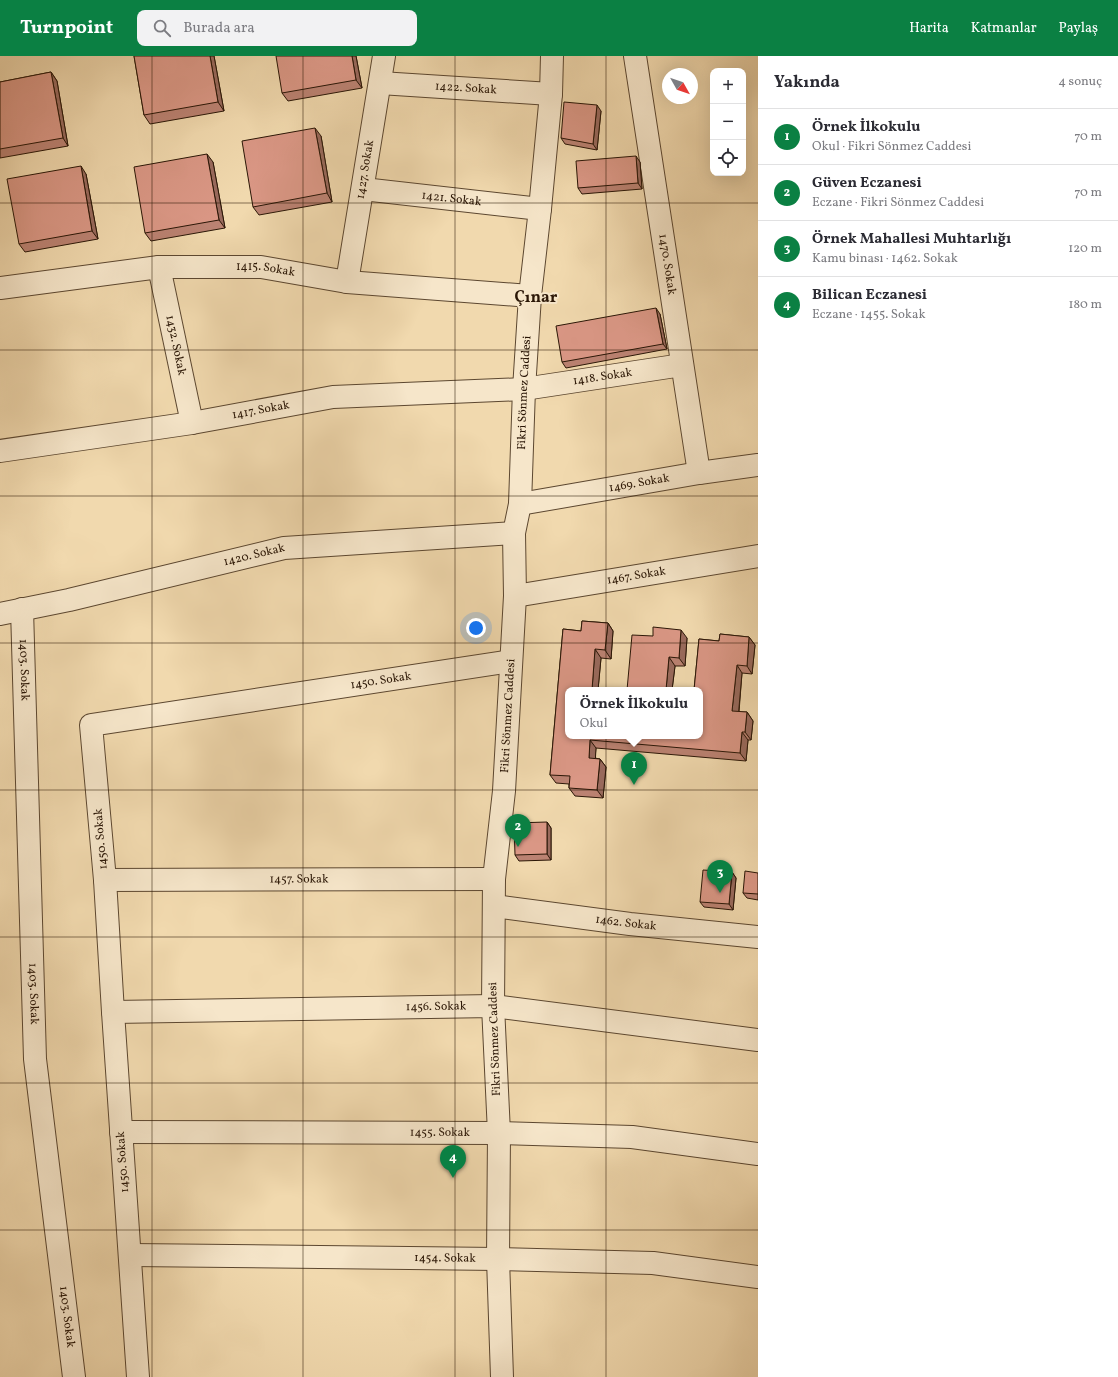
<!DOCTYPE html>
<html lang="tr">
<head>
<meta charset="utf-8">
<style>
  body { margin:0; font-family:Vollkorn,serif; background:#f2f2f3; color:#2b2b33 }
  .controls { position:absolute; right:12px; top:12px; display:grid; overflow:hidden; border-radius:8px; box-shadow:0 4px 16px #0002 }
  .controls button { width:36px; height:36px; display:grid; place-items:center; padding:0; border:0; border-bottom:1px solid #e1e1e2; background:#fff; color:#2b2b33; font:20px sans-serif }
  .compass { position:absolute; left:662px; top:12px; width:36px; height:36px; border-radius:50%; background:#fff; box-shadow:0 4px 16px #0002; rotate:130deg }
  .you { position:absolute; left:476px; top:572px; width:14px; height:14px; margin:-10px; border:3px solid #fff; border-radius:50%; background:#1a73e8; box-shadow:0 0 0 6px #1a73e833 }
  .badge { display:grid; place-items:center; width:26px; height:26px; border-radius:50%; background:#0b8043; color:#fff; font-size:13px; font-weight:700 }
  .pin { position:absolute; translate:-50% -33px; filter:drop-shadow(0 1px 2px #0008) }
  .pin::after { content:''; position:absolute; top:21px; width:14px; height:12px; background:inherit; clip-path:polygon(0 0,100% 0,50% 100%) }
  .popup { position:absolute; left:565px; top:631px; width:138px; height:52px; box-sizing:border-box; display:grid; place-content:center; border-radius:8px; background:#fff; filter:drop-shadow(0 1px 3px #0005); font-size:13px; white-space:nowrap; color:#7c7c81 }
  .popup b { font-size:15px; color:#2b2b33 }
  .popup::after { content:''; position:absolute; left:50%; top:100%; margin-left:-8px; border:8px solid transparent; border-top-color:#fff }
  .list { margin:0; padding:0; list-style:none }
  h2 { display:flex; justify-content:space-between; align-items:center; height:52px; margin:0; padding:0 16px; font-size:17px }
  h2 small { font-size:13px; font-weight:400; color:#7c7c81 }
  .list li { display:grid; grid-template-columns:26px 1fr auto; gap:12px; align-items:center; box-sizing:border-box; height:56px; padding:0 16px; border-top:1px solid #e1e1e2 }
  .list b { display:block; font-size:15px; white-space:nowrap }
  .list p { margin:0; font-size:13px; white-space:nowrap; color:#7c7c81 }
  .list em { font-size:13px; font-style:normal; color:#7c7c81 }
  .icon { flex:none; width:22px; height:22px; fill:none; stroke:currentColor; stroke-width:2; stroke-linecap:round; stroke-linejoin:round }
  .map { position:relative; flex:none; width:758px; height:1321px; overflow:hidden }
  header { display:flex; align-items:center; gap:24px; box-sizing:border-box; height:56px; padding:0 20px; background:#0b8043; color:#fff }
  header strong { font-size:19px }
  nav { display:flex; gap:22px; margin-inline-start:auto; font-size:14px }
  .search { width:280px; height:36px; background:#f2f2f3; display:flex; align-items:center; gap:10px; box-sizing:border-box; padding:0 14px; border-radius:8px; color:#7c7c81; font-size:15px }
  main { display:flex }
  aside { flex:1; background:#fff }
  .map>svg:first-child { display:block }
</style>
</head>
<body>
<header>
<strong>Turnpoint</strong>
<div class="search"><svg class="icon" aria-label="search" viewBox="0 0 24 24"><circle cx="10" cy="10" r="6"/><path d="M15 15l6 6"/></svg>Burada ara</div>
<nav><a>Harita</a><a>Katmanlar</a><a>Paylaş</a></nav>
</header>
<main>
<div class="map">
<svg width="758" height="1321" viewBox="0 0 758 1321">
  <rect width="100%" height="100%" fill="#f1d9ae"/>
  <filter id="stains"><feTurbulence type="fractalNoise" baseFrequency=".005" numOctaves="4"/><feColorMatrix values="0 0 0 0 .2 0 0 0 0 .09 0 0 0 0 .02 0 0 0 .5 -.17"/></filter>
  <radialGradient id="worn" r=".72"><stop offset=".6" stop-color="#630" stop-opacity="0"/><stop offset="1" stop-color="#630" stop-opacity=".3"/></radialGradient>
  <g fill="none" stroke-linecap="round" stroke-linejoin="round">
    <defs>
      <g id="minor">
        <path id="s1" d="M635,0L699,417"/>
        <path id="s2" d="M380,27L551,38"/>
        <path id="s3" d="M363,133L540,153"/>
        <path id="s4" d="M159,211L192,367"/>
        <path id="s5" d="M347,226L384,0"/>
        <path id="s6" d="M0,232L159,211H261L347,226L530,240"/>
        <path id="s7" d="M0,395L192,367L333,341L524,333L682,309"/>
        <path id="s8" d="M520,448L699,417L758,409"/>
        <path id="s9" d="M515,540L758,500"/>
        <path id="s10" d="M22,553L35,1003L74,1321"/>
        <path id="s11" d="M0,558L69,544L284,492L514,477"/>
        <path id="s12" d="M105,824L494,823"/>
        <path id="s13" d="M494,850L630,868L758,881"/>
        <path id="s14" d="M113,956L493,950L758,984"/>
        <path id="s15" d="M121,1076L499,1077L632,1081L758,1098"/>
        <path id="s16" d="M130,1199L498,1203L653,1207L758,1221"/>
        <path id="s17" d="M138,1321L113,956L105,824L91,669L511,605"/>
        <path id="s18" d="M502,1321L498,1203L499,1077L493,950L494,823L504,735L515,540L514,477L520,448L524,333L530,240L540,153L551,38L552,0"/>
      </g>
    </defs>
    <use href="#minor" stroke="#5c4730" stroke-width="24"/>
    <use href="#minor" stroke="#f6e6ca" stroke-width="22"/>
  </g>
  <path fill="#bb8272" stroke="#2a1606" d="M134,0H214L224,55L150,68L144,59Z
    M356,0L362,32L288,45L282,37Z
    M51,16L57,25L68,90L0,102V26Z
    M601,55L597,94L565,88L561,82Z
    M321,80L332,146L259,159L253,151Z
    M213,106L225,172L151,185L145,177Z
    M640,106L642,133L582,138L578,132Z
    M86,118L98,183L25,196L19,188Z
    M660,258L667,293L566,312L562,306Z
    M582,565L608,567L613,575L611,603L601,602L598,634H568V680H700V634H694L699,583L719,585L720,578L749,581L755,589L752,618L742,617L739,656H747L753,665L751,684H748L746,705L596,692L595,702L600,703L606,711L603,742L575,740L569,732V728L556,727L550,719L563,573L581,575Z
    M653,580L687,582L685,610H675L672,634H627Z
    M547,766L551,772V804L519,805L515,799Z
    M732,816L736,822L733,854L704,851L700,846Z
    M758,817V844L747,842L743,837Z"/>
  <path fill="#996a5d" stroke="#2a1606" d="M210,0H214L224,55L218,46Z
    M352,0H356L362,32L356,24Z
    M51,16L57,25L68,90L63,82Z
    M597,49L601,55L597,94L593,88Z
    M315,72L321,80L332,146L327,137Z
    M207,98L213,106L225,172L219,164Z
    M636,100L640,106L642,133L638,127Z
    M81,110L86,118L98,183L92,175Z
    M656,252L660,258L667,293L663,288Z
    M608,567L613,575L611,603L605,594Z
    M681,574L687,582L685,610L679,602Z
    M749,581L755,589L752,618L747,610Z
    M595,593L601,602L598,634H592Z
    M669,601L675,610L672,634H666Z
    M737,609L742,617L738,663L732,655Z
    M747,656L753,665L751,684L745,676Z
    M742,676L748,684L746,705L740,697Z
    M590,684L596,692L595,710L589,702Z
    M600,703L606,711L603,742L597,734Z
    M547,766L551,772V804L547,798Z
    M732,816L736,822L733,854L729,848Z"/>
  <path fill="#da9785" stroke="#2a1606" d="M134,0H210L218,46L144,59Z
    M276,0H352L356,24L282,37Z
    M51,16L63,82L0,93V26Z
    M564,46L597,49L593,88L561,82Z
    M315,72L327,137L253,151L242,85Z
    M207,98L219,164L145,177L134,111Z
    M636,100L638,127L578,132L576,105Z
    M81,110L92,175L19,188L7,123Z
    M656,252L663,288L562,306L556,270Z
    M582,565L608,567L605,594L595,593L592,634H568V680H700V634H694L699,583L719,585L720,578L749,581L747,610L737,609L732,655L747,656L745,676H742L740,697L590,684L589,702L600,703L597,734L569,732L570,720L550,719L563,573L581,575Z
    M653,571L681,574L679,602L669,601L666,634H627L632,579L653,580Z
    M547,766V798L515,799L514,767Z
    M703,814L732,816L729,848L700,846Z
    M745,815L758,817V838L743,837Z"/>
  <path fill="none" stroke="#2a1606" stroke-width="1" stroke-opacity="0.55" d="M152,0V1321M303,0V1321M455,0V1321M606,0V1321M0,147H758M0,294H758M0,440H758M0,587H758M0,734H758M0,881H758M0,1027H758M0,1174H758"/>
  <g text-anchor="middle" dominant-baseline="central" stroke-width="4" stroke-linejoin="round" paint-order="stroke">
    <g font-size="12" fill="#2a1606" stroke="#f6e6ca">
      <text stroke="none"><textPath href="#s2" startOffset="86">1422. Sokak</textPath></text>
      <text stroke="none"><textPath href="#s5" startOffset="114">1427. Sokak</textPath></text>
      <text stroke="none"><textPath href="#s3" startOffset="89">1421. Sokak</textPath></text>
      <text stroke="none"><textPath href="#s1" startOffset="211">1470. Sokak</textPath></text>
      <text stroke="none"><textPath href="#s6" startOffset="267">1415. Sokak</textPath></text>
      <text stroke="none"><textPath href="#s4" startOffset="80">1432. Sokak</textPath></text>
      <text stroke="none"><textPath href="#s7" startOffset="608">1418. Sokak</textPath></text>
      <text stroke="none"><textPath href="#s18" startOffset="986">Fikri Sönmez Caddesi</textPath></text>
      <text stroke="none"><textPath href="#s7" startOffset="264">1417. Sokak</textPath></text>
      <text stroke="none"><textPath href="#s8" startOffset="121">1469. Sokak</textPath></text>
      <text stroke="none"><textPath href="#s11" startOffset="261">1420. Sokak</textPath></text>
      <text stroke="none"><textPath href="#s9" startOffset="123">1467. Sokak</textPath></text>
      <text stroke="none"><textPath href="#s10" startOffset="61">1403. Sokak</textPath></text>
      <text stroke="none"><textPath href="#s17" startOffset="947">1450. Sokak</textPath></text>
      <text stroke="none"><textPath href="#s18" startOffset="662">Fikri Sönmez Caddesi</textPath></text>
      <text transform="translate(101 783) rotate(-95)">1450. Sokak</text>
      <text stroke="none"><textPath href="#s12" startOffset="194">1457. Sokak</textPath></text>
      <text stroke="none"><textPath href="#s13" startOffset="133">1462. Sokak</textPath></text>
      <text stroke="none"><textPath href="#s10" startOffset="385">1403. Sokak</textPath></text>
      <text stroke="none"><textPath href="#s14" startOffset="323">1456. Sokak</textPath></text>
      <text transform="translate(495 983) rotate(-92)">Fikri Sönmez Caddesi</text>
      <text stroke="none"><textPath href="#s15" startOffset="319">1455. Sokak</textPath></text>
      <text transform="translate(123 1106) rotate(-94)">1450. Sokak</text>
      <text stroke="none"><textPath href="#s16" startOffset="315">1454. Sokak</textPath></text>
      <text stroke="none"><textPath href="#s10" startOffset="710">1403. Sokak</textPath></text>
    </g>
    <g font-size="16" font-weight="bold" fill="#2a1606" stroke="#f6e6ca">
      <text x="536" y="242">Çınar</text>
    </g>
  </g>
  <rect width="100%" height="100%" filter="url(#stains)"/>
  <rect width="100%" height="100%" fill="url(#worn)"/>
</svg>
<div class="controls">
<button>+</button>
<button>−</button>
<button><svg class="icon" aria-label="locate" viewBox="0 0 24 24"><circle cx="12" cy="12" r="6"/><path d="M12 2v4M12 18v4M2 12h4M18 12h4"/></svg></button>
</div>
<svg class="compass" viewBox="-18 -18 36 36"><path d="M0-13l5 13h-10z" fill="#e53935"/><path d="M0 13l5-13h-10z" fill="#7c7c81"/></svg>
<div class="you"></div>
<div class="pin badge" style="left:634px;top:729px">1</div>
<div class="popup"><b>Örnek İlkokulu</b>Okul</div>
<div class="pin badge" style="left:518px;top:791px">2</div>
<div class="pin badge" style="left:720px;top:837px">3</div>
<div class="pin badge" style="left:453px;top:1122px">4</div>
</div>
<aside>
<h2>Yakında<small>4 sonuç</small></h2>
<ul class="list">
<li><span class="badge">1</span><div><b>Örnek İlkokulu</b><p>Okul · Fikri Sönmez Caddesi</p></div><em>70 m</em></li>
<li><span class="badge">2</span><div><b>Güven Eczanesi</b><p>Eczane · Fikri Sönmez Caddesi</p></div><em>70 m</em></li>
<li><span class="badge">3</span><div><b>Örnek Mahallesi Muhtarlığı</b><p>Kamu binası · 1462. Sokak</p></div><em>120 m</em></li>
<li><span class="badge">4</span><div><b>Bilican Eczanesi</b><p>Eczane · 1455. Sokak</p></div><em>180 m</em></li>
</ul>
</aside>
</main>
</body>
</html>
